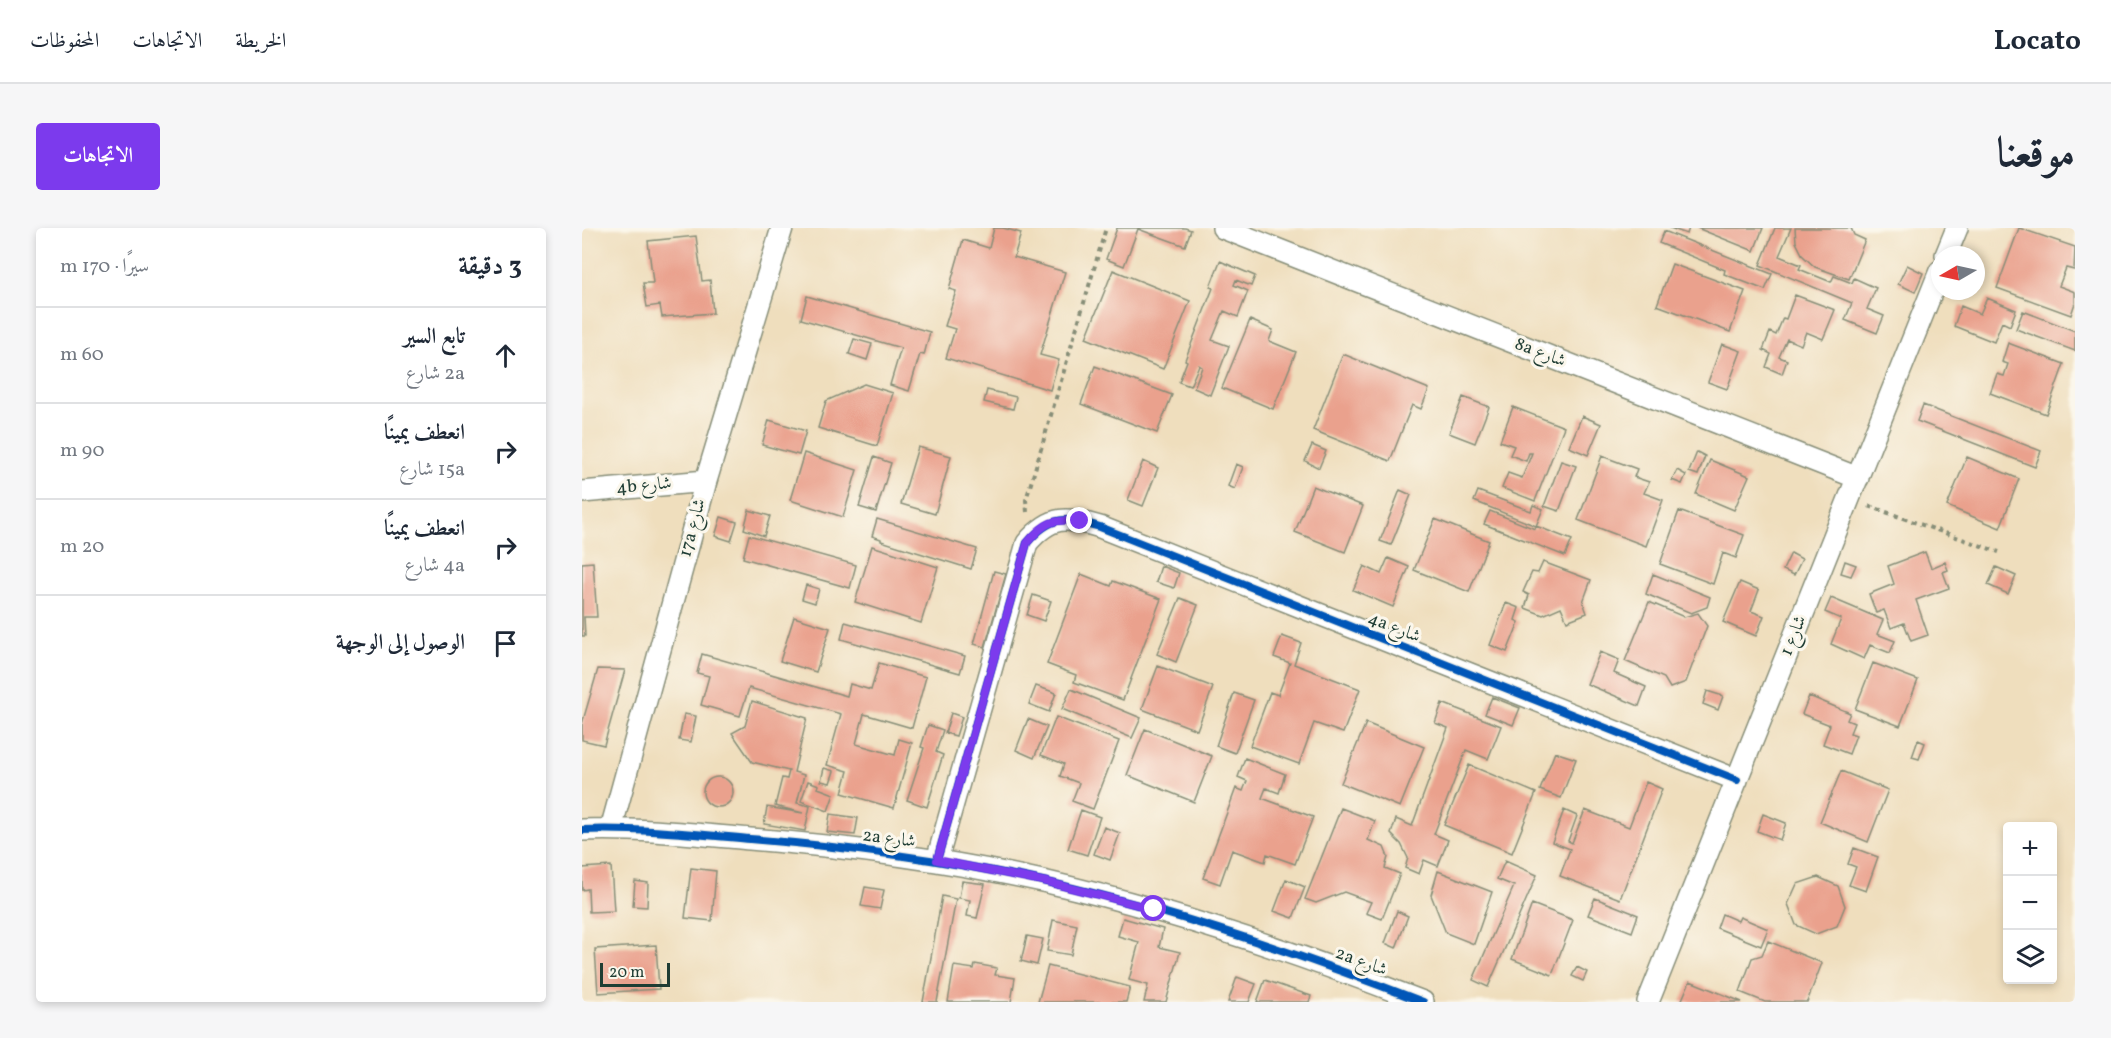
<!DOCTYPE html>
<html lang="ar">
<head>
<meta charset="utf-8">
<style>
  body { margin:0; font-family:Vollkorn,Amiri,serif; background:#f6f6f7; color:#1f2937; direction:rtl }
  .controls { position:absolute; right:18px; bottom:18px; display:grid; overflow:hidden; border-radius:6px; box-shadow:0 3px 9px #0003 }
  .controls button { width:54px; height:54px; display:grid; place-items:center; padding:0; border:0; border-bottom:2px solid #e0e1e3; background:#fff; color:#1f2937; font:30px sans-serif }
  .compass { position:absolute; left:1349px; top:18px; width:54px; height:54px; border-radius:50%; background:#fff; box-shadow:0 3px 9px #0003; rotate:261deg }
  .scale { position:absolute; left:18px; bottom:15px; width:70px; box-sizing:border-box; padding-left:6px; border:3px solid #1f3d34; border-top:0; font-size:16px; line-height:21px; white-space:nowrap; color:#1f3d34; -webkit-text-stroke:4px #fbf7ec; paint-order:stroke }
  .stop { position:absolute; width:18px; height:18px; margin:-14px; border:4px solid #7c3aed; border-radius:50%; background:#fff }
  .stop.end { background:#7c3aed; border-color:#fff; box-shadow:0 2px 6px #0008 }
  .list { margin:0; padding:0; list-style:none }
  h2 { display:flex; justify-content:space-between; align-items:center; height:78px; margin:0; padding:0 24px; font-size:26px }
  h2 small { font-size:20px; font-weight:400; color:#747a83 }
  .list li { display:grid; grid-template-columns:39px 1fr auto; gap:18px; align-items:center; box-sizing:border-box; height:96px; padding:0 24px; border-top:2px solid #e0e1e3 }
  .list b { display:block; font-size:22px; white-space:nowrap }
  .list p { margin:0; font-size:20px; white-space:nowrap; color:#747a83 }
  .list em { font-size:20px; font-style:normal; color:#747a83 }
  .icon { flex:none; width:33px; height:33px; fill:none; stroke:currentColor; stroke-width:2; stroke-linecap:round; stroke-linejoin:round }
  .map { position:relative; flex:none; width:1493px; height:774px; overflow:hidden; direction:ltr; border-radius:6px }
  header { display:flex; align-items:center; gap:36px; box-sizing:border-box; height:84px; padding:0 30px; background:#fff; border-bottom:2px solid #e0e1e3 }
  header strong { font-size:28px }
  nav { display:flex; gap:33px; margin-inline-start:auto; font-size:21px }
  .intro { display:flex; align-items:center; justify-content:space-between; box-sizing:border-box; height:144px; padding:0 36px }
  h1 { margin:0; font-size:42px }
  .button { padding:15px 27px; border-radius:6px; background:#7c3aed; color:#fff; font-size:21px; font-weight:700 }
  main { display:flex; gap:36px; padding:0 36px }
  aside { flex:1; background:#fff; border-radius:6px; box-shadow:0 3px 9px #0003 }
  .map>svg:first-child { display:block }
</style>
</head>
<body>
<header>
<strong>Locato</strong>
<nav><a>الخريطة</a><a>الاتجاهات</a><a>المحفوظات</a></nav>
</header>
<div class="intro"><h1>موقعنا</h1><a class="button">الاتجاهات</a></div>
<main>
<div class="map">
<svg width="1493" height="774" viewBox="0 0 1493 774">
  <rect width="100%" height="100%" fill="#fbf7ec"/>
  <filter id="ink" filterUnits="userSpaceOnUse"><feTurbulence type="fractalNoise" baseFrequency=".0167" numOctaves="2"/><feDisplacementMap in="SourceGraphic" scale="12" xChannelSelector="R" yChannelSelector="G"/><feConvolveMatrix kernelMatrix="1 2 1 2 8 2 1 2 1" color-interpolation-filters="sRGB"/></filter>
  <filter id="wash" filterUnits="userSpaceOnUse"><feTurbulence type="fractalNoise" baseFrequency=".008" numOctaves="4" result="noise"/><feDisplacementMap in="SourceGraphic" scale="24" xChannelSelector="R" yChannelSelector="G"/><feGaussianBlur stdDeviation="1.35" result="paint"/><feColorMatrix in="noise" values="0 0 0 0 0 0 0 0 0 0 0 0 0 0 0 0 0 1.4 0 .05"/><feComposite in="paint" operator="in"/></filter>
  <g filter="url(#wash)">
    <rect width="100%" height="100%" fill="#efdebd"/>
    <g id="blocks">
      <path fill="#eaa18d" d="M412,0H421L439,5L432,29L483,44L458,127L477,132L468,162L364,130L373,101L363,98L374,63L367,61L381,12L407,20Z
        M535,0H603L609,2L603,18L556,1L542,38L524,31Z
        M1088,0H1107L1105,6Z
        M1115,0H1181L1172,23Z
        M1193,0H1209L1197,28L1219,37L1217,41L1249,54L1252,48L1270,55L1272,50L1294,60L1285,81L1302,88L1295,105L1263,92L1270,75L1178,37Z
        M1213,0H1269L1272,7L1283,12L1267,51L1233,39L1221,28L1214,14Z
        M1437,0L1493,19L1492,42L1484,40L1477,58L1493,64V75L1489,87L1415,60Z
        M1082,3L1190,46L1183,62L1142,46L1143,42L1077,15Z
        M114,8L120,53L128,52L131,85L80,89L78,77L65,79L61,55H71L66,13Z
        M638,33L673,48L669,58L654,52L652,57L666,63L656,89L642,83L630,112L647,118L628,167L612,160L620,139L617,137L608,158L597,154L605,133L603,132L631,60L628,59Z
        M1090,36L1163,63L1148,104L1075,77Z
        M1325,37L1341,45L1333,64L1316,56Z
        M531,42L608,73L581,141L504,110Z
        M1213,67L1253,82L1241,111L1224,104L1219,117L1205,111L1197,129L1205,132L1200,146L1184,139L1189,126L1181,122L1188,104L1194,107L1201,90L1204,91Z
        M225,68L348,104L342,127L338,126L327,163L308,157L319,120L219,91Z
        M1405,70L1434,82L1428,98L1420,94L1412,114L1372,98L1379,78L1398,86Z
        M1441,83L1493,103V123L1434,101Z
        M668,92L691,102L687,113L714,124L691,181L640,160Z
        M272,111L290,116L285,132L267,126Z
        M1426,115L1482,136L1464,186L1408,165L1415,146L1422,148L1426,136L1420,134Z
        M1140,116L1159,123L1145,161L1126,154Z
        M761,126L847,161L839,181L830,177L808,233L731,202Z
        M513,138L590,167L575,205L499,176Z
        M282,156L311,165L295,218L236,200L244,173Z
        M405,162L434,169L431,181L402,174Z
        M881,169L907,179L893,215L867,205Z
        M1341,177L1459,223L1453,239L1335,193Z
        M931,179L982,199L953,273L920,260L926,245L940,250L950,225H947L944,233L928,227L932,218L918,213Z
        M1000,188L1019,196L1006,227L987,219Z
        M187,192L224,203L217,227L180,217Z
        M730,217L744,223L737,240L723,233Z
        M336,219L369,228L353,286L319,276Z
        M1115,224L1123,228L1116,247L1107,244Z
        M222,225L275,242L261,289L208,272Z
        M1020,228L1055,241L1052,249L1067,254L1062,265L1081,272L1064,318L996,292Z
        M292,229L309,235L294,284L277,279Z
        M1385,229L1437,251L1418,300L1365,278Z
        M1128,232L1167,248L1152,282L1114,266Z
        M561,233L576,240L561,278L546,272Z
        M979,233L994,238L977,283L962,278Z
        M654,236L661,239L653,261L646,258Z
        M1095,242L1104,247L1100,256L1090,252Z
        M731,258L781,278L763,324L713,304Z
        M818,262L829,267L809,317L798,313Z
        M896,263L949,283L951,277L961,281L954,298L892,273Z
        M167,282L188,288L182,308L162,301Z
        M908,283L953,301L954,298L990,312L983,328L902,296Z
        M1097,283L1162,307L1154,330L1141,325L1131,356L1078,336Z
        M139,289L155,294L149,313L133,308Z
        M295,291L395,321L389,341L299,313V311L290,308Z
        M853,291L907,313L887,364L832,342Z
        M167,307L274,337L268,360L161,330Z
        M290,318L356,339L339,395L273,374Z
        M1343,324L1349,340L1363,334L1366,342L1361,344L1367,360L1334,372L1346,407L1329,413L1322,395L1309,400L1302,382L1294,385L1287,366L1312,356L1306,338Z
        M1209,325L1220,331L1212,347L1201,342Z
        M806,330L827,339L811,379L771,362L782,338L799,346Z
        M1263,333L1274,337L1269,348L1259,345Z
        M11,334L15,389H2L3,408H0V335Z
        M961,334L1009,352L1001,374L1005,385L985,393L979,379L961,387L943,380L947,367L941,364L950,344L956,345Z
        M579,338L597,345L592,360L574,354Z
        M1414,339L1434,348L1426,366L1406,357Z
        M412,343L424,346L403,419L392,416Z
        M499,346L529,358L531,353L579,371L541,472L492,454L494,447L465,436Z
        M1071,346L1128,369L1125,379L1109,385L1064,366Z
        M1158,354L1177,362L1169,383L1182,388L1174,408L1141,394Z
        M224,357L237,361L233,375L220,371Z
        M451,367L469,373L462,393L445,387Z
        M598,370L616,377L594,434L575,426Z
        M1249,370L1301,392L1295,406L1313,413L1308,425L1288,417L1282,431L1249,416L1259,391L1243,384Z
        M1067,374L1102,389L1116,385L1125,398L1104,454L1088,460L1082,450L1043,433Z
        M924,375L937,380L933,392L937,394L925,424L908,417Z
        M212,389L248,400L234,444L198,433Z
        M263,394L383,428L378,445L259,411Z
        M700,408L719,415L712,436L778,461L761,505L732,495L717,536L668,518L688,464L696,467L708,435L692,429Z
        M1018,424L1037,432L1032,445L1064,459L1057,478L1005,456Z
        M120,426L265,468L268,456L289,462L297,435L344,449L330,500L282,486L274,516L313,527L317,511L330,515L312,580L260,565L266,543L245,537L259,486L167,460L158,488L119,477L127,448L115,445Z
        M1291,435L1336,452L1318,498L1273,481Z
        M576,438L631,459L615,502L560,481Z
        M16,441L43,442L22,517L0,512V496Z
        M454,458L474,465L467,484L447,476Z
        M489,461L559,490L550,510L480,481Z
        M1125,463L1141,468L1136,482L1121,476Z
        M652,465L672,472L653,525L634,518Z
        M1227,468L1268,485L1265,492L1272,495L1268,505L1274,507L1267,526L1241,516L1248,497L1220,486Z
        M910,469L938,480L931,497L903,486Z
        M170,473L225,490L212,544L222,547L215,575L228,578L223,603L182,596L185,579L221,585L193,578L200,550L205,551L207,543L170,534L150,505L163,498Z
        M860,475L919,498L906,531L884,522L852,606L866,612L856,638L842,632L837,646L823,640L826,630L819,616L809,606L814,591L830,598L866,500L853,495Z
        M369,485L380,489L374,508L363,505Z
        M102,486L114,488L109,514L97,512Z
        M474,489L537,513L511,581L490,573L497,555L478,548L482,536L459,527Z
        M446,491L465,499L452,530L434,522Z
        M784,495L842,519L818,579L759,555Z
        M346,497L361,502L354,524L361,527L345,579L325,572L342,520L339,519Z
        M563,501L630,528L612,574L545,547Z
        M1336,512L1343,515L1337,531L1330,529Z
        M973,524L994,531L979,570L958,562Z
        M663,530L703,546L697,565L684,560L680,570L731,589L713,636L685,626L683,634L650,622L638,656L621,650L654,560L661,563L665,553L656,549Z
        M887,537L954,565L930,625L862,597Z
        M242,540L252,543L248,555L239,553Z
        M1259,543L1306,562L1286,614L1238,594Z
        M121 564a15 15 0 1 1 30 0a15 15 0 1 1-30 0Z
        M226,553L237,557L236,560L252,566L246,583L219,573Z
        M1064,554L1080,561L1038,671L978,648L988,621L970,614L982,582L995,588L986,613L990,615L1003,582L1047,599Z
        M759,580L793,593L786,612L802,619L806,629L803,640L818,646L800,691L784,685L789,674L762,664L734,675L723,671Z
        M499,582L518,589L505,627L486,621Z
        M248,586L276,590L273,607L245,604Z
        M1181,586L1204,595L1198,612L1175,603Z
        M522,599L538,605L528,632L512,626Z
        M1272,620L1296,629L1284,663L1267,657L1274,639L1266,636Z
        M923,633L955,647L906,759L891,752L932,658L915,651Z
        M29,638L32,683L7,684L6,661L0,662V640Z
        M109,640L134,643L130,693L103,690Z
        M856,643L910,664L892,716L864,705L849,667Z
        M1236,649L1256,658L1263,678L1255,698L1234,706L1214,697L1206,676L1215,656Z
        M704,651L723,659L711,690L692,683Z
        M53,653L66,655L65,679L51,678Z
        M380,653L403,656L395,690L385,688L388,672L377,670Z
        M283,659L302,662L298,681L279,678Z
        M360,668L374,671L355,774H341Z
        M1013,670L1056,687L1050,704L1006,687Z
        M950,676L991,692L970,747L930,731Z
        M815,683L826,688L814,720L803,715Z
        M1140,686L1156,693L1158,689L1186,701L1179,718L1135,700Z
        M541,690L581,701L577,719L598,724L584,774H562L566,757L547,752L557,714L536,708Z
        M471,692L495,697L489,727L465,723Z
        M445,708L461,711L455,737L439,733Z
        M1186,713L1240,735L1225,774H1183L1158,764L1170,730L1180,727Z
        M74,717L77,761L16,765L13,721Z
        M393,736L415,740L413,747L433,750L429,774H366L372,738L392,741Z
        M466,738L548,759L544,774H456Z
        M995,739L1005,744L1001,753L990,748Z
        M655,749L674,756L667,774H646Z
        M683,752L729,768L727,774H675Z
        M1108,753L1160,774H1099Z"/>
    </g>
  </g>
  <g filter="url(#ink)">
    <use href="#blocks" fill-opacity="0" stroke="#878e78" stroke-width="1.5"/>
    <g fill="none" stroke-linecap="round" stroke-linejoin="round">
      <defs>
        <path id="minor" d="M641,0L1276,250
          M1364,27L1375,0
          M0,264L124,253
          M29,601L124,253L200,0
          M0,602C56,600 112,606 168,611C268,619 367,632 465,654C593,683 718,726 841,774
          M355,632L445,315C470,286 484,289 518,299L1155,552
          M1066,774L1358,43"/>
      </defs>
      <use href="#minor" stroke="#878e78" stroke-width="24"/>
      <path stroke="#878e78" stroke-width="4" stroke-dasharray="4.5 4.5" stroke-linecap="butt" d="M1287,278L1417,324
        M445,284L444,272L524,0"/>
      <use href="#minor" stroke="#fff" stroke-width="21"/>
      <defs>
        <path id="cycleway" d="M0,602C56,600 112,606 168,611C268,619 367,632 465,654C593,683 718,726 841,774
          M355,632L445,315C470,286 484,289 518,299L1155,552"/>
      </defs>
      <use href="#cycleway" stroke="#fbf7ec" stroke-width="11"/>
      <use href="#cycleway" stroke="#0057b8" stroke-width="8"/>
    </g>
  </g>
  <g fill="none" stroke-linecap="round" stroke-linejoin="round" filter="url(#ink)">
    <path stroke="#7c3aed" stroke-width="8" d="M498,293C471,291 463,293 445,315L355,632L465,654L572,681"/>
  </g>
  <g text-anchor="middle" dominant-baseline="central" stroke-width="6" stroke-linejoin="round" paint-order="stroke">
    <g font-size="18" fill="#1f3d34" stroke="#fbf7ec">
      <text transform="translate(958 125) rotate(21)">8a شارع</text>
      <text transform="translate(62 258) rotate(-5)">4b شارع</text>
      <text transform="translate(111 300) rotate(-75)">17a شارع</text>
      <text transform="translate(812 400) rotate(22)">4a شارع</text>
      <text transform="translate(1212 408) rotate(-68)">شارع 1</text>
      <text transform="translate(307 611) rotate(7)">2a شارع</text>
      <text transform="translate(779 734) rotate(20)">2a شارع</text>
    </g>
  </g>
</svg>
<div class="controls">
<button>+</button>
<button>−</button>
<button><svg class="icon" aria-label="layers" viewBox="0 0 24 24"><path d="M12 4l9 5-9 5-9-5zM3 14l9 5 9-5"/></svg></button>
</div>
<svg class="compass" viewBox="-18 -18 36 36"><path d="M0-13l5 13h-10z" fill="#e53935"/><path d="M0 13l5-13h-10z" fill="#747a83"/></svg>
<div class="scale">20 m</div>
<div class="stop" style="left:572px;top:681px"></div>
<div class="stop end" style="left:498px;top:293px"></div>
</div>
<aside>
<h2>3 دقيقة<small>سيرًا · 170 m</small></h2>
<ul class="list">
<li><svg class="icon" aria-label="ahead" viewBox="0 0 24 24"><path d="M12 20V5M6 11l6-6 6 6"/></svg><div><b>تابع السير</b><p>2a شارع</p></div><em>60 m</em></li>
<li><svg class="icon" aria-label="right" viewBox="0 0 24 24"><path d="M7 20v-9h11M14 6l5 5-5 5"/></svg><div><b>انعطف يمينًا</b><p>15a شارع</p></div><em>90 m</em></li>
<li><svg class="icon" aria-label="right" viewBox="0 0 24 24"><path d="M7 20v-9h11M14 6l5 5-5 5"/></svg><div><b>انعطف يمينًا</b><p>4a شارع</p></div><em>20 m</em></li>
<li><svg class="icon" aria-label="arrive" viewBox="0 0 24 24"><path d="M6 21V4h12l-3 4 3 4H6"/></svg><div><b>الوصول إلى الوجهة</b></div></li>
</ul>
</aside>
</main>
</body>
</html>
